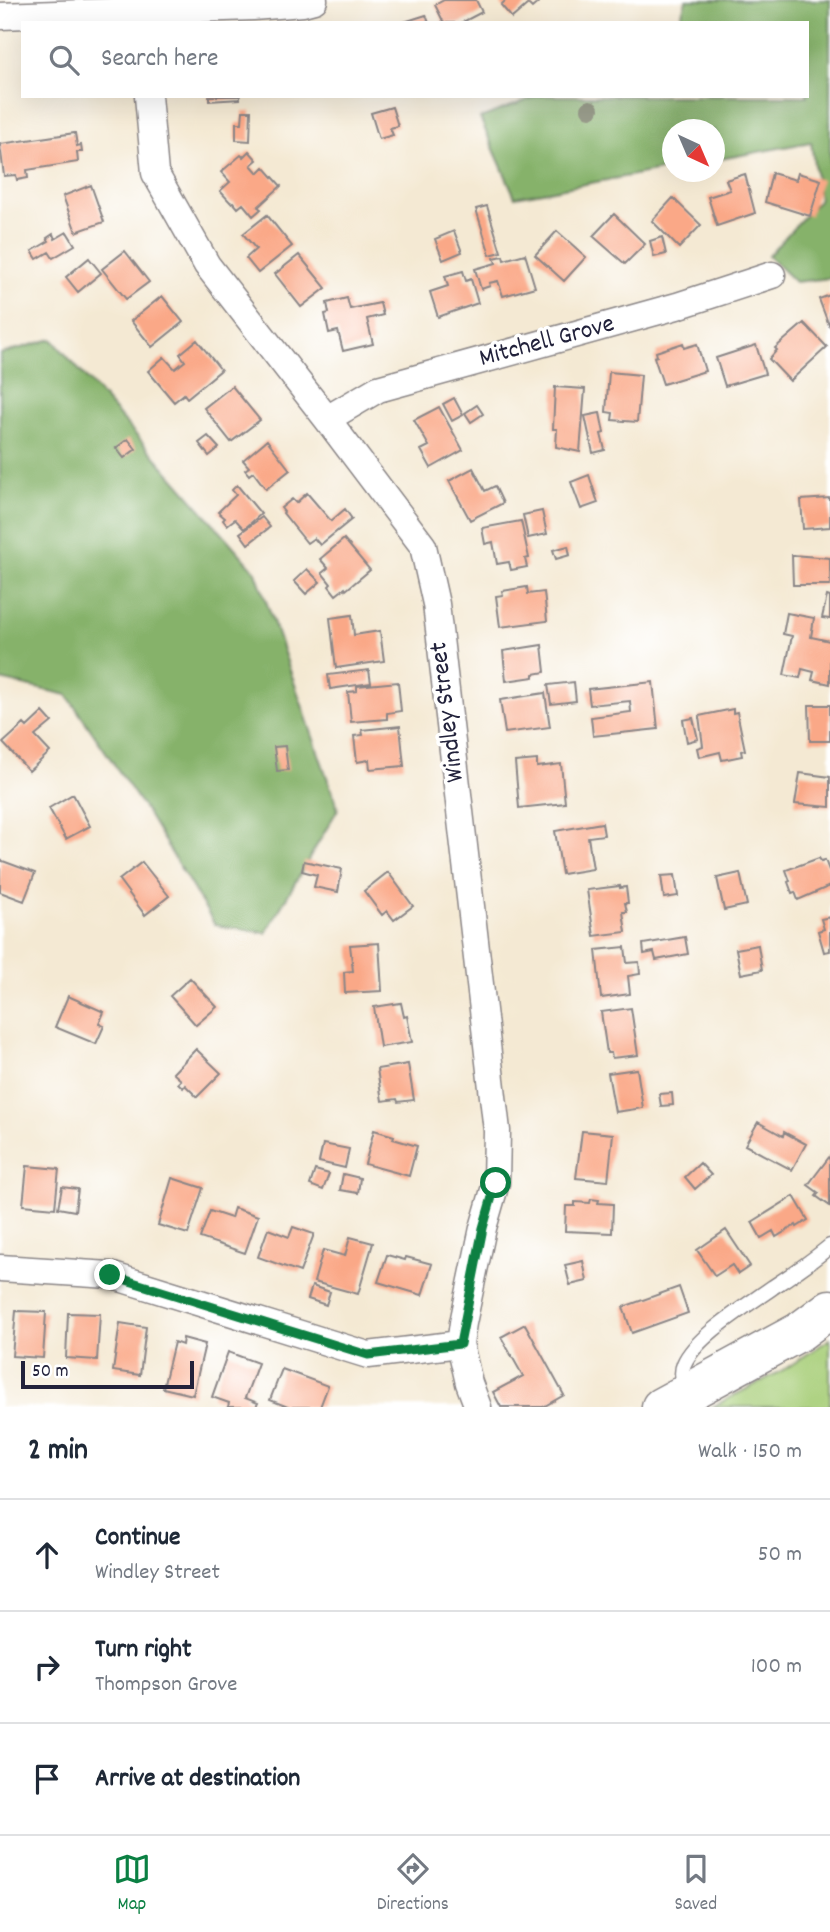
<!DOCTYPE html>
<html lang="en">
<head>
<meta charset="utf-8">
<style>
  body { margin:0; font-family:Dekko,sans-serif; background:#f2f2f3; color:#1f2937 }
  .compass { position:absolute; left:662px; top:119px; width:63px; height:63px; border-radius:50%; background:#fff; box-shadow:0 7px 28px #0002; rotate:136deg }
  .scale { position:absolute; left:21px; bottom:18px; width:173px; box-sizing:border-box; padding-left:7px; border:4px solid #22223b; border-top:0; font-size:19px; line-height:24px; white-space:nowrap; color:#22223b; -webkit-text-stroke:5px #fff; paint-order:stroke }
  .stop { position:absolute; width:21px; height:21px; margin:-16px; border:5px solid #0b8043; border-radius:50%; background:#fff }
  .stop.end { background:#0b8043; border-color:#fff; box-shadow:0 2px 7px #0008 }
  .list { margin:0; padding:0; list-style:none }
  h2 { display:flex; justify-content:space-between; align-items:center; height:91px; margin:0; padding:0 28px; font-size:30px }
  h2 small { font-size:23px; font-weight:400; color:#747a83 }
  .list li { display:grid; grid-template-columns:46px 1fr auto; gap:21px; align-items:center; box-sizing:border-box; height:112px; padding:0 28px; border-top:2px solid #e0e1e3 }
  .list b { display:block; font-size:26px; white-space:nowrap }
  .list p { margin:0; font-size:23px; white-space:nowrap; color:#747a83 }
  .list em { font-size:23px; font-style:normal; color:#747a83 }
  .icon { flex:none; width:38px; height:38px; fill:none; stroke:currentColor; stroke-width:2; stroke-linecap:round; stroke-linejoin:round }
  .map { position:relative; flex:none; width:830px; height:1407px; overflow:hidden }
  .search { position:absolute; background:#fff; box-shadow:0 7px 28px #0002; left:21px; right:21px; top:21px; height:77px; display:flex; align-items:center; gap:18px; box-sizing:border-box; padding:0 24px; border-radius:0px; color:#747a83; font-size:26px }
  .sheet { height:427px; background:#fff }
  nav { display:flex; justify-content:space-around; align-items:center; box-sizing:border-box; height:98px; border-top:2px solid #e0e1e3; background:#fff; font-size:19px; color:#747a83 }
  nav a { display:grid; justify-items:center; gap:4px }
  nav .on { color:#0b8043 }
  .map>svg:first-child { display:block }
</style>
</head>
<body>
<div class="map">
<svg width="830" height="1407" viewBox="0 0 830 1407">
  <rect width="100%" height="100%" fill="#fff"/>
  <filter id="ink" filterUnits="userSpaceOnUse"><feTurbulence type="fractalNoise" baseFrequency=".0143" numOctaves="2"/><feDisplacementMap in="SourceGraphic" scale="14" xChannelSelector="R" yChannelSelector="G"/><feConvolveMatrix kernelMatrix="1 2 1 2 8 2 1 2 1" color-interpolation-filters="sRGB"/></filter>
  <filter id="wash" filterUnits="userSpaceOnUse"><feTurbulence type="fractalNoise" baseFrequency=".00686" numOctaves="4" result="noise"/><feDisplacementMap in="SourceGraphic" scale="28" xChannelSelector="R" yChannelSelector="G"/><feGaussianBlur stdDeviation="1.57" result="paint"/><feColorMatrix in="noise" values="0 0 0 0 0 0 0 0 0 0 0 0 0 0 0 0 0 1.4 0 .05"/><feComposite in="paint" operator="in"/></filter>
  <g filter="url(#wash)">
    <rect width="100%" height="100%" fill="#f4e9d3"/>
    <path fill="#a9cf7a" stroke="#66785a" stroke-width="2" d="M830,1339V1407H712L785,1369Z"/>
    <path fill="#86b26a" stroke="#546a52" stroke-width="2" d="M686,0H830V278L795,282L768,256L819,200L811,142L715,160L714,130H672V168L515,197L480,118L538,96H807V23H679Z
      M52,339L256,572L338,809L266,933L215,925L146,811L67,695L0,680V354Z"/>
    <g id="blocks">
      <path fill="#faa887" d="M444,0H476L482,12L461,23H444L435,5Z
        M506,0H541L532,8L528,4L512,18L501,5Z
        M426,15L429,23H405L404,22Z
        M209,96H240V99L209,101Z
        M392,107L398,126L390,128L393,135L379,139L371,113Z
        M243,111H251L250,141L236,140V123H242Z
        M75,133L77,146L81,145L82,152H77L78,162L27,170L28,178L17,180L16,175L4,176L0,144Z
        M249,151L257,160L251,165L258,173L264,167L281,186L258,207L261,209L253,216L243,204L238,208L233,202L231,203L220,191L230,182L221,172L241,155L243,157Z
        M772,173L796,180L798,173L821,180L810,216L765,202Z
        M745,174L755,213L717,226L708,197L730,190L726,180Z
        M91,185L104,222L76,232L63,196Z
        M673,198L701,225L679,248L652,221Z
        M487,206L501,252L490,255L476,209Z
        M614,214L645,244L625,264L593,236Z
        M267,215L292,246L258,273L246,258L256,249L243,234Z
        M454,231L462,252L443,260L435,239Z
        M557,231L586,257L564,281L535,255Z
        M67,232L75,245L53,258L49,252L37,259L32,251L49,241L47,238L53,234L55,239Z
        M662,237L666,254L654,257L650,241Z
        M125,251L149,282L126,299L102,269Z
        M525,254L535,287L503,296L498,281L489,283L490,286L481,289L475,269L496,263L494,258L503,256L504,260Z
        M299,255L326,288L301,307L275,274Z
        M89,258L101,273L78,292L66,277Z
        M463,271L466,281L471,279L478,303L438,317L430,292L448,286L445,276Z
        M830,295V328L819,299Z
        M162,296L183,322L152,347L131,321Z
        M347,298L350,309L380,303L383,315L367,319L373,344L343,351L338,331L329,333L325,314L329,313L327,303Z
        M804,323L827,347L790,381L769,359L777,350L775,348Z
        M197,340L221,370L187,398L184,394L174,402L148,371L164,357L175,369L185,361L180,354Z
        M683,343L684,348L697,344L705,371L663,384L654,357L657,356L656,352Z
        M756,345L765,374L725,386L716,358Z
        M609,372L641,375L637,422L612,420L613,413L606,412Z
        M232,386L260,420L231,442L204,408Z
        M555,387L585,389L580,452L556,447L557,429H553Z
        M454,398L463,415L452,421L443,404Z
        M477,405L483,414L471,422L465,413Z
        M439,407L463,450L431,468L421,450L429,446L414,420Z
        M600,413L604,433L601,434L605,450L593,453L585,416Z
        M208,436L219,448L209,456L199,443Z
        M128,439L136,449L124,458L116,448Z
        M267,440L290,470L266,489L253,472L249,475L245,470L249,467L243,460Z
        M473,468L485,491L495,486L503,503L470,520L449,481Z
        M589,475L598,503L581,509L571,482Z
        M237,485L261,514L244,529L235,519L227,525L223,520L225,518L218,512L236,495L232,490Z
        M307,493L331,521L345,509L352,519L320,545L314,538L307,543L283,513L284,512L281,508L292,499L296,503Z
        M830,498V527L803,529L801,500Z
        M542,511L547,534L528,538L523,515Z
        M262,517L270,527L248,544L240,533Z
        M521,521L529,558L525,559L527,567L511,570L509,562L497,564L493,542L485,544L482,528Z
        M344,539L370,570L346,590L345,588L336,595L329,586L331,584L322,573L328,568L320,559Z
        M568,546L570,555L556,559L553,550Z
        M792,555L830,558V585H793Z
        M307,569L320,582L306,594L294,581Z
        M527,587L528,594L544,592L547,621L500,627L496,596L503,595L502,591Z
        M827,596L830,597V619L822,618Z
        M787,613L814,618L811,637L830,641V684L812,680L814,672L802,669L800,678L784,675L792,636L783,634Z
        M352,615L354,635L380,631L384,661L336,668L330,618Z
        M542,645L545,672L534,674V677L506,681L503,651Z
        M369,670L371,683L330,689L328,675Z
        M398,682L401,711L387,713V719L351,722L348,692L357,691V686Z
        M574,682L576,701L551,704L548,685Z
        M653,682L658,729L593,736L591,717L631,712L630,701L590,705L588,689Z
        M545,693L550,727L505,733L500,700Z
        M809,705H830V741H810Z
        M733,709V713L737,712L745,750L741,751L742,756L722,760L720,752L699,757L697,748L703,746L699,716Z
        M43,712L52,722L35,736L50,752L29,771L3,743L24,724L27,727Z
        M693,718L698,739L687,742L683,720Z
        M400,726L404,766L370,769L369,760L357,762L354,736L363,735L362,730Z
        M285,746L288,770L277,771L274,747Z
        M537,760V767L561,764L565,803L519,808L515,762Z
        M800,773L830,777V807L795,804Z
        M73,794L90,826L66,839L49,808Z
        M602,823L604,835L588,837L593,869L562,874L555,831Z
        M819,858L821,861L825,860L830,873V886L798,900L795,892L792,893L788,882L790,881L786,870Z
        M0,860L35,873L24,901L0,892Z
        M304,861L342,869L338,892L314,887L317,875L302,871Z
        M142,862L169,896L145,915L119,880Z
        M388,872L413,906L394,920L387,911L382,915L364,891Z
        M740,873L747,905L724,910L717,878Z
        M675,875L678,896L664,898L661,876Z
        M620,886V888L626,887L628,903H625L627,912H623L626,932L594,936L587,890Z
        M830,917V951L824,952L818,931L824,929L821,919Z
        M685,937L688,954L656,960L654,952L644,954L643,944Z
        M379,943L382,991L345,993L344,972L353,971L350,945Z
        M758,945L762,970L741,974L736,949Z
        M625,947L627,963L639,962L640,974L628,976L630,994L601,998L596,950Z
        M190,978L217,1007L196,1025L170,996Z
        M68,996L104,1012L99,1024L104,1026L96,1044L55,1027Z
        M401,1003L404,1017L407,1016L412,1042L380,1047L374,1007Z
        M631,1008L638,1055L612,1058L611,1053H607L601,1012Z
        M196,1049L221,1073L197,1097L185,1085L183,1088L178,1083L181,1080L173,1073Z
        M408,1064L414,1100L398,1102L397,1099L382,1101L377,1069Z
        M637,1069L643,1108L615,1112L608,1073Z
        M672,1093L673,1105L661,1106L659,1094Z
        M758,1122L783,1136L784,1132L806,1144L792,1170L745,1145Z
        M374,1130L394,1136L393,1139L417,1146L409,1176L365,1164Z
        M582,1131L613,1134L608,1181L576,1178Z
        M323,1144L349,1149L345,1168L319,1162Z
        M830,1156V1206L816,1196L819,1193L808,1185Z
        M700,1163L711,1175L695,1189L685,1177Z
        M27,1166L59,1169L55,1208L23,1205Z
        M315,1170L329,1174L323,1190L310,1185Z
        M343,1174L360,1178L358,1193L340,1190Z
        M172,1178L203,1188L188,1234L158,1225Z
        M62,1187L78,1189L75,1211L58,1208Z
        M794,1196L808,1220L797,1227L796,1225L776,1237L773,1231L761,1238L752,1222Z
        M591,1199L599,1200L598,1203L613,1204L612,1233L565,1231L566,1206H575V1202L590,1203Z
        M234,1208L258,1216L245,1253L200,1238L210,1211L231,1218Z
        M293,1227L314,1234L300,1272L258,1257L268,1229L289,1237Z
        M726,1230L750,1266L738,1274L732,1265L715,1276L697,1250Z
        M350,1237L373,1243L358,1294L314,1282L323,1250L345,1256Z
        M387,1255L405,1260L406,1257L432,1264L422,1295L378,1282Z
        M583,1261L587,1281L570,1285L565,1265Z
        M312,1286L330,1292L326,1305L308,1299Z
        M679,1287L688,1313L632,1333L623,1307Z
        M16,1311L46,1312L43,1358L12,1356Z
        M68,1313L100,1314L97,1360L66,1358Z
        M120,1323L146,1327L140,1375L113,1371Z
        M525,1324L564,1395L543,1407H501L493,1392L523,1376L501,1337Z
        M183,1338L205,1344L193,1395L163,1388L174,1342L182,1345Z
        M228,1352L258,1363L245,1398L258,1403L256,1407H228L229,1403L212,1397Z
        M282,1369L328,1386L320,1407H288L270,1400Z"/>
    </g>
  </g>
  <g filter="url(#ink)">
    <use href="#blocks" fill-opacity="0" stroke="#8b8687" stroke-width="2"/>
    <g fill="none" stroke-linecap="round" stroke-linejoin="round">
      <defs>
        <path id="lane" d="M687,1390C683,1381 680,1373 684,1364C696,1336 748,1305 773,1287C793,1274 812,1261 830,1246"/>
        <path id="street" d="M0,16L253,7L303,3L314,0
          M148,96L155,173L207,265L327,419L423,546L436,604L497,1131L496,1183L483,1228L463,1323L460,1344L469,1383L478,1407
          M327,419L378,389L677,306L772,275
          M0,1268L110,1275L368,1355L460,1344"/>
        <path id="secondary" d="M661,1407L799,1332L830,1309"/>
      </defs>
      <use href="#lane" stroke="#8b8687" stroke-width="17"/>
      <use href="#street" stroke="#8b8687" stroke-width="29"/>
      <use href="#secondary" stroke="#8b8687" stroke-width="41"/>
      <use href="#lane" stroke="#fff" stroke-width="14"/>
      <use href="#street" stroke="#fff" stroke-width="26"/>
      <use href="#secondary" stroke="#fff" stroke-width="38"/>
    </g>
    <circle fill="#9a9d8c" cx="590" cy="109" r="9"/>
  </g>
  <g fill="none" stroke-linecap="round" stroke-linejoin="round" filter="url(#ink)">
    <path stroke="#0b8043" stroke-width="9" d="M110,1275L368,1355L460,1344L483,1228L496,1183"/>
  </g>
  <g text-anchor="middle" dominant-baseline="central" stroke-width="7" stroke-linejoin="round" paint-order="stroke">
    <g font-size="26" fill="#22223b" stroke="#fff">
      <text transform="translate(547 342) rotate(-15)">Mitchell Grove</text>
      <text transform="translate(448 712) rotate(-97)">Windley Street</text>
    </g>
  </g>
</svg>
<svg class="compass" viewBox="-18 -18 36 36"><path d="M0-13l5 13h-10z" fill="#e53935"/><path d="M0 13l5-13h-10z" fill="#747a83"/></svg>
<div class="scale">50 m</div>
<div class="stop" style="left:496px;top:1183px"></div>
<div class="stop end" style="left:110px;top:1275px"></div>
<div class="search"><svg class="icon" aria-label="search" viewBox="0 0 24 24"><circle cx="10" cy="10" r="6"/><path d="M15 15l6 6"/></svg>Search here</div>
</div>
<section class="sheet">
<h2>2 min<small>Walk · 150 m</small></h2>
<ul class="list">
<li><svg class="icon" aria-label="ahead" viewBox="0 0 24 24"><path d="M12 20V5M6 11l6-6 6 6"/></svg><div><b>Continue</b><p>Windley Street</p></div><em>50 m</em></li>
<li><svg class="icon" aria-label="right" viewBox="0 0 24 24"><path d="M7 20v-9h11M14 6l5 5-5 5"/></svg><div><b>Turn right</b><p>Thompson Grove</p></div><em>100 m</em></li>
<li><svg class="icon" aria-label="arrive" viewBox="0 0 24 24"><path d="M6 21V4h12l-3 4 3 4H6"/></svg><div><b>Arrive at destination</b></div></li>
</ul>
</section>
<nav>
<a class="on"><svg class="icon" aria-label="map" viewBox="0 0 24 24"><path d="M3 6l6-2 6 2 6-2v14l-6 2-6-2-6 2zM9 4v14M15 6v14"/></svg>Map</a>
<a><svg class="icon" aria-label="directions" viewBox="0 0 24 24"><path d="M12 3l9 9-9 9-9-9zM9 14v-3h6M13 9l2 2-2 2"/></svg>Directions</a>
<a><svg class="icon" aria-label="saved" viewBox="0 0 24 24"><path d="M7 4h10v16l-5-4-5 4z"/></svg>Saved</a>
</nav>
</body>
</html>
